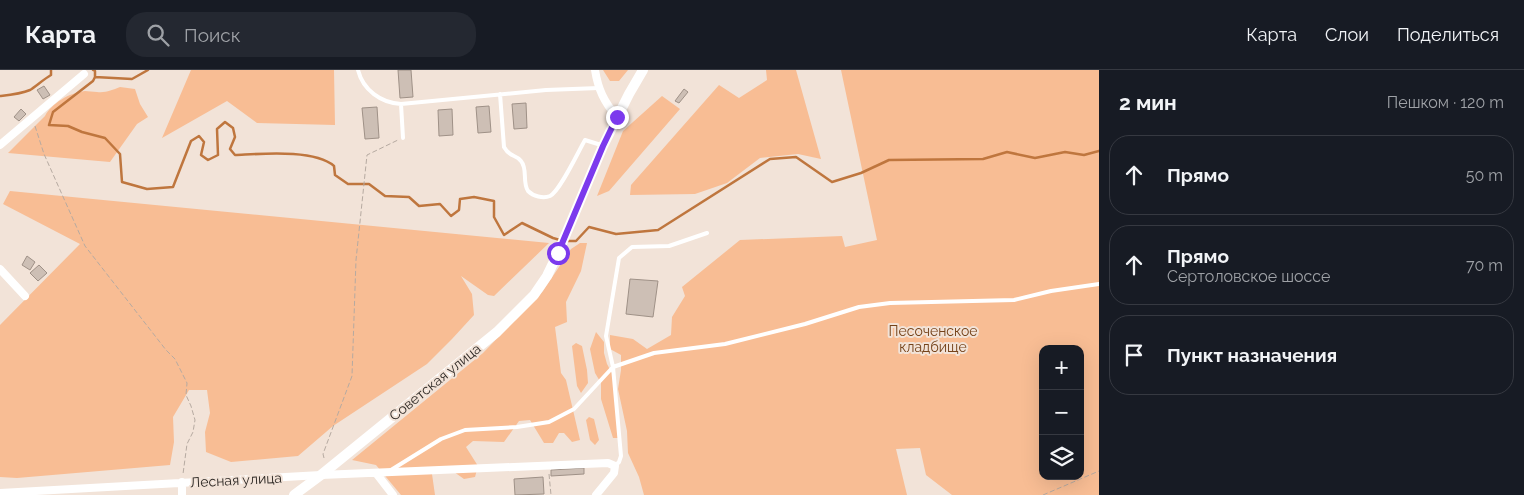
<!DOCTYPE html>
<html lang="ru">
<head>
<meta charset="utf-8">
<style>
  body { margin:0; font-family:Raleway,sans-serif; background:#242831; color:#f1f3f6 }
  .controls { position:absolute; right:15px; bottom:15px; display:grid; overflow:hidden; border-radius:10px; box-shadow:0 5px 20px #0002 }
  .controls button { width:45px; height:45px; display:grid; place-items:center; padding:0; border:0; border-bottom:1px solid #363941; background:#171b24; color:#f1f3f6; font:25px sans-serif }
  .stop { position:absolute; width:15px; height:15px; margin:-11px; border:4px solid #7c3aed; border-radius:50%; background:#fff }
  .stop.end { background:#7c3aed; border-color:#fff; box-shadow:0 1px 5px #0008 }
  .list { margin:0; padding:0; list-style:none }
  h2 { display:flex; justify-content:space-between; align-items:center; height:65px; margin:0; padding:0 20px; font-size:21px }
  h2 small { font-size:16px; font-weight:400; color:#9ea1a6 }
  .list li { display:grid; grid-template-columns:32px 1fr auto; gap:15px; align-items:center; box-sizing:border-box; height:80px; margin:0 10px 10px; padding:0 10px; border:1px solid #363941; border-radius:20px }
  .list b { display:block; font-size:19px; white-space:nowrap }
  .list p { margin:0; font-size:16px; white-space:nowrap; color:#9ea1a6 }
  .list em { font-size:16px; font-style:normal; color:#9ea1a6 }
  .icon { flex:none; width:28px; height:28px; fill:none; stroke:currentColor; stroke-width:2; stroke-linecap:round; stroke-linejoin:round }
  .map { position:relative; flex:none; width:1099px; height:425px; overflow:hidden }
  header { display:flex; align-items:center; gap:30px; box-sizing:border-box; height:70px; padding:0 25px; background:#171b24; border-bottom:1px solid #363941 }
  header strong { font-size:24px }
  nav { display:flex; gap:28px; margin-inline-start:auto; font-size:18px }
  .search { width:350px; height:45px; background:#242831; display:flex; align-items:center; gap:12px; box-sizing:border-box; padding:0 18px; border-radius:20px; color:#9ea1a6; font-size:19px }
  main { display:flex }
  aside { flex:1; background:#171b24 }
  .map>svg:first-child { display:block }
</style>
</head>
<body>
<header>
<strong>Карта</strong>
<div class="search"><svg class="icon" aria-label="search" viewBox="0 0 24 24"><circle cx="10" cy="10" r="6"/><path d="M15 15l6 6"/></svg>Поиск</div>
<nav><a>Карта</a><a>Слои</a><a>Поделиться</a></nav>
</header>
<main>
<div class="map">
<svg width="1099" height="425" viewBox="0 0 1099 425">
  <rect width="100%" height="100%" fill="#f2e3d8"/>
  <path fill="#f8bd94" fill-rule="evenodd" d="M191,0H334L335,55L257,53L227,31L162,68Z
    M603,0H628L619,11H610Z
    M766,0H796L821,89L798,84L760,88L727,113L695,124L630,125L631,115L719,15L739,28L767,10Z
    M841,0H1099V425H952L926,405L920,378L896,379L907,425H644L639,407L628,383L627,361L618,319L621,300V285L610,279V265L633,269L647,279L671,265L672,247L685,226L682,217L740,170L842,166L845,177L877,170ZM1043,279H1080V406H1043Z
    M120,17L135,19L140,34L148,47L137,54L110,92L8,83L45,46C52,33 69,23 85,21C88,21 93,22 97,22C106,23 112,20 120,17Z
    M662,26L680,39L609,121L597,126L623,61Z
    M10,121L549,173L494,226L488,225L461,206L472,224L474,245L452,269L427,294L333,356L298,386L231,392L206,382L205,362L210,343L207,320H189L173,347L174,372L170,395L17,408L0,407V255L80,174L3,134Z
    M580,173H587L581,201L566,232L567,252L555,257L561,303L566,310L580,370L572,372L564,363H559L553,373H544L530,350L519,351L504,372L473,371L466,377L478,396L475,407L464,409L447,397L432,404L435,425H401L376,395L352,390L483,283L543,221L571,179Z
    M596,262L604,272V283L607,294L614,307L618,336V368H613L601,329V313L595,303L590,279Z
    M576,273L582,276L587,300L588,313L581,323L577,316L572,276Z
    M589,347L594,349L599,370L595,375L590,370L586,350Z"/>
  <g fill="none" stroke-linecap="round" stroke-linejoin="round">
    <path stroke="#bf763e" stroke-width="2.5" d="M93,0L95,1V7L93,11L53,42L49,55L68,56L82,62L105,68L120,84L122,112L147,119L173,117L191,71L199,66L204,72L201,85L208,90L218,85L217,59L225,52L233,58L235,67L230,79L235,85C261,84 314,79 334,96L335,105L348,114H369L385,126L409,127L419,136L440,134L451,146L459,140L460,129L474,127L494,131V147L504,165L522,153L553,168L560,170
      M95,7L132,9L148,0
      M0,26C10,25 21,24 30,20C35,17 44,9 51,5V0
      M565,171H576L589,157L616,164L658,160L770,89L796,87L832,112L861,103L889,90L983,89L1007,82L1035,88L1065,82L1084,85L1099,81"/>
  </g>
  <path fill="#cdbfb5" stroke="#9f9187" d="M398,0H411L413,27L400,28Z
    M44,16L50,25L43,29L37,20Z
    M684,19L688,22L679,33L675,31Z
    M526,33L527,58L514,59L512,34Z
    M489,36L491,62L478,63L476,37Z
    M377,37L379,68L365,69L362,38Z
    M21,39L26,44L19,51L14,47Z
    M452,39L453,65L439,66L438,40Z
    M27,186L35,192L30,200L22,195Z
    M39,195L47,203L38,211L30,203Z
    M630,209L658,211L653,247L626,244Z
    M584,398V404L551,406V400Z
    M543,407L544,424L515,425L514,409Z"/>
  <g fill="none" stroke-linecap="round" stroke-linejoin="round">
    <path stroke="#b6aaa1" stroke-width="1" stroke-dasharray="5 2.5" stroke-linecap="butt" d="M35,56L44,84L85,176L166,280L175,289L187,313L186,325L191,336L195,350L193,362L187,374L183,404
      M324,388L323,384L352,306L356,190L367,85L398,70
      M549,404L551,425
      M1043,425L1099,401"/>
    <path stroke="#fff" stroke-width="4" d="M358,0C363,20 381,33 401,34L546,20L599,18
      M500,24L504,77C510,88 516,84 521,91C528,99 522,112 528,121C533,126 543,129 550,126C560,121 578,82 585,70L601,75
      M401,34L403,68
      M615,396L619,392L621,386L613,297L606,266L619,188L632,177L669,176L707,163
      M391,400L441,369L465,360L517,357L549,352L574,339L613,297L654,283L725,274L805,254L859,237L890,233L1014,230L1051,221L1099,214"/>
    <path stroke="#fff" stroke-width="8" d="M595,0C598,19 604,32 617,47
      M0,75L84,4
      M0,199L25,226
      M376,403L393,425
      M182,412V425
      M0,423L321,405L608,393L615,396L614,403L596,425"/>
    <path stroke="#fff" stroke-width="10" d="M294,425L321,405L497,262L534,225L547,206L558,183L603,76L629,24L643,0"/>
  </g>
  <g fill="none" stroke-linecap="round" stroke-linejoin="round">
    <path stroke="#7c3aed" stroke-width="6" d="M558,183L603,76L617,47"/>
  </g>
  <g text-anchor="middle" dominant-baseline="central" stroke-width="4" stroke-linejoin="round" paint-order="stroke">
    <g font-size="14" fill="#75431a" stroke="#f2e3d8">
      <text x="933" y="261">Песоченское<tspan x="933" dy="16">кладбище</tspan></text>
    </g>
    <g font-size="14" fill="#2e2925" stroke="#f2e3d8">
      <text transform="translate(435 312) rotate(-39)">Советская улица</text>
      <text transform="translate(236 410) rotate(-3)">Лесная улица</text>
    </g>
  </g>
</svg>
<div class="controls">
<button>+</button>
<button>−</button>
<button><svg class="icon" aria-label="layers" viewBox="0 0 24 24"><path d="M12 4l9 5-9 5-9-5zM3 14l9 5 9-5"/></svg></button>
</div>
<div class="stop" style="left:558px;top:183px"></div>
<div class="stop end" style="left:617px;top:47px"></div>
</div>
<aside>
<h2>2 мин<small>Пешком · 120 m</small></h2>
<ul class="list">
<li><svg class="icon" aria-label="ahead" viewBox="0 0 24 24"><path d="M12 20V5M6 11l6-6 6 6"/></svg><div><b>Прямо</b></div><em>50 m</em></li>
<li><svg class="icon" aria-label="ahead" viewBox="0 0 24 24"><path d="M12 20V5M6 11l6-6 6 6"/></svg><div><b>Прямо</b><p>Сертоловское шоссе</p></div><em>70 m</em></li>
<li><svg class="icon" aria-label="arrive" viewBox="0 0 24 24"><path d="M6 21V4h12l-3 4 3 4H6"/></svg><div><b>Пункт назначения</b></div></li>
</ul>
</aside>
</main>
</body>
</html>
